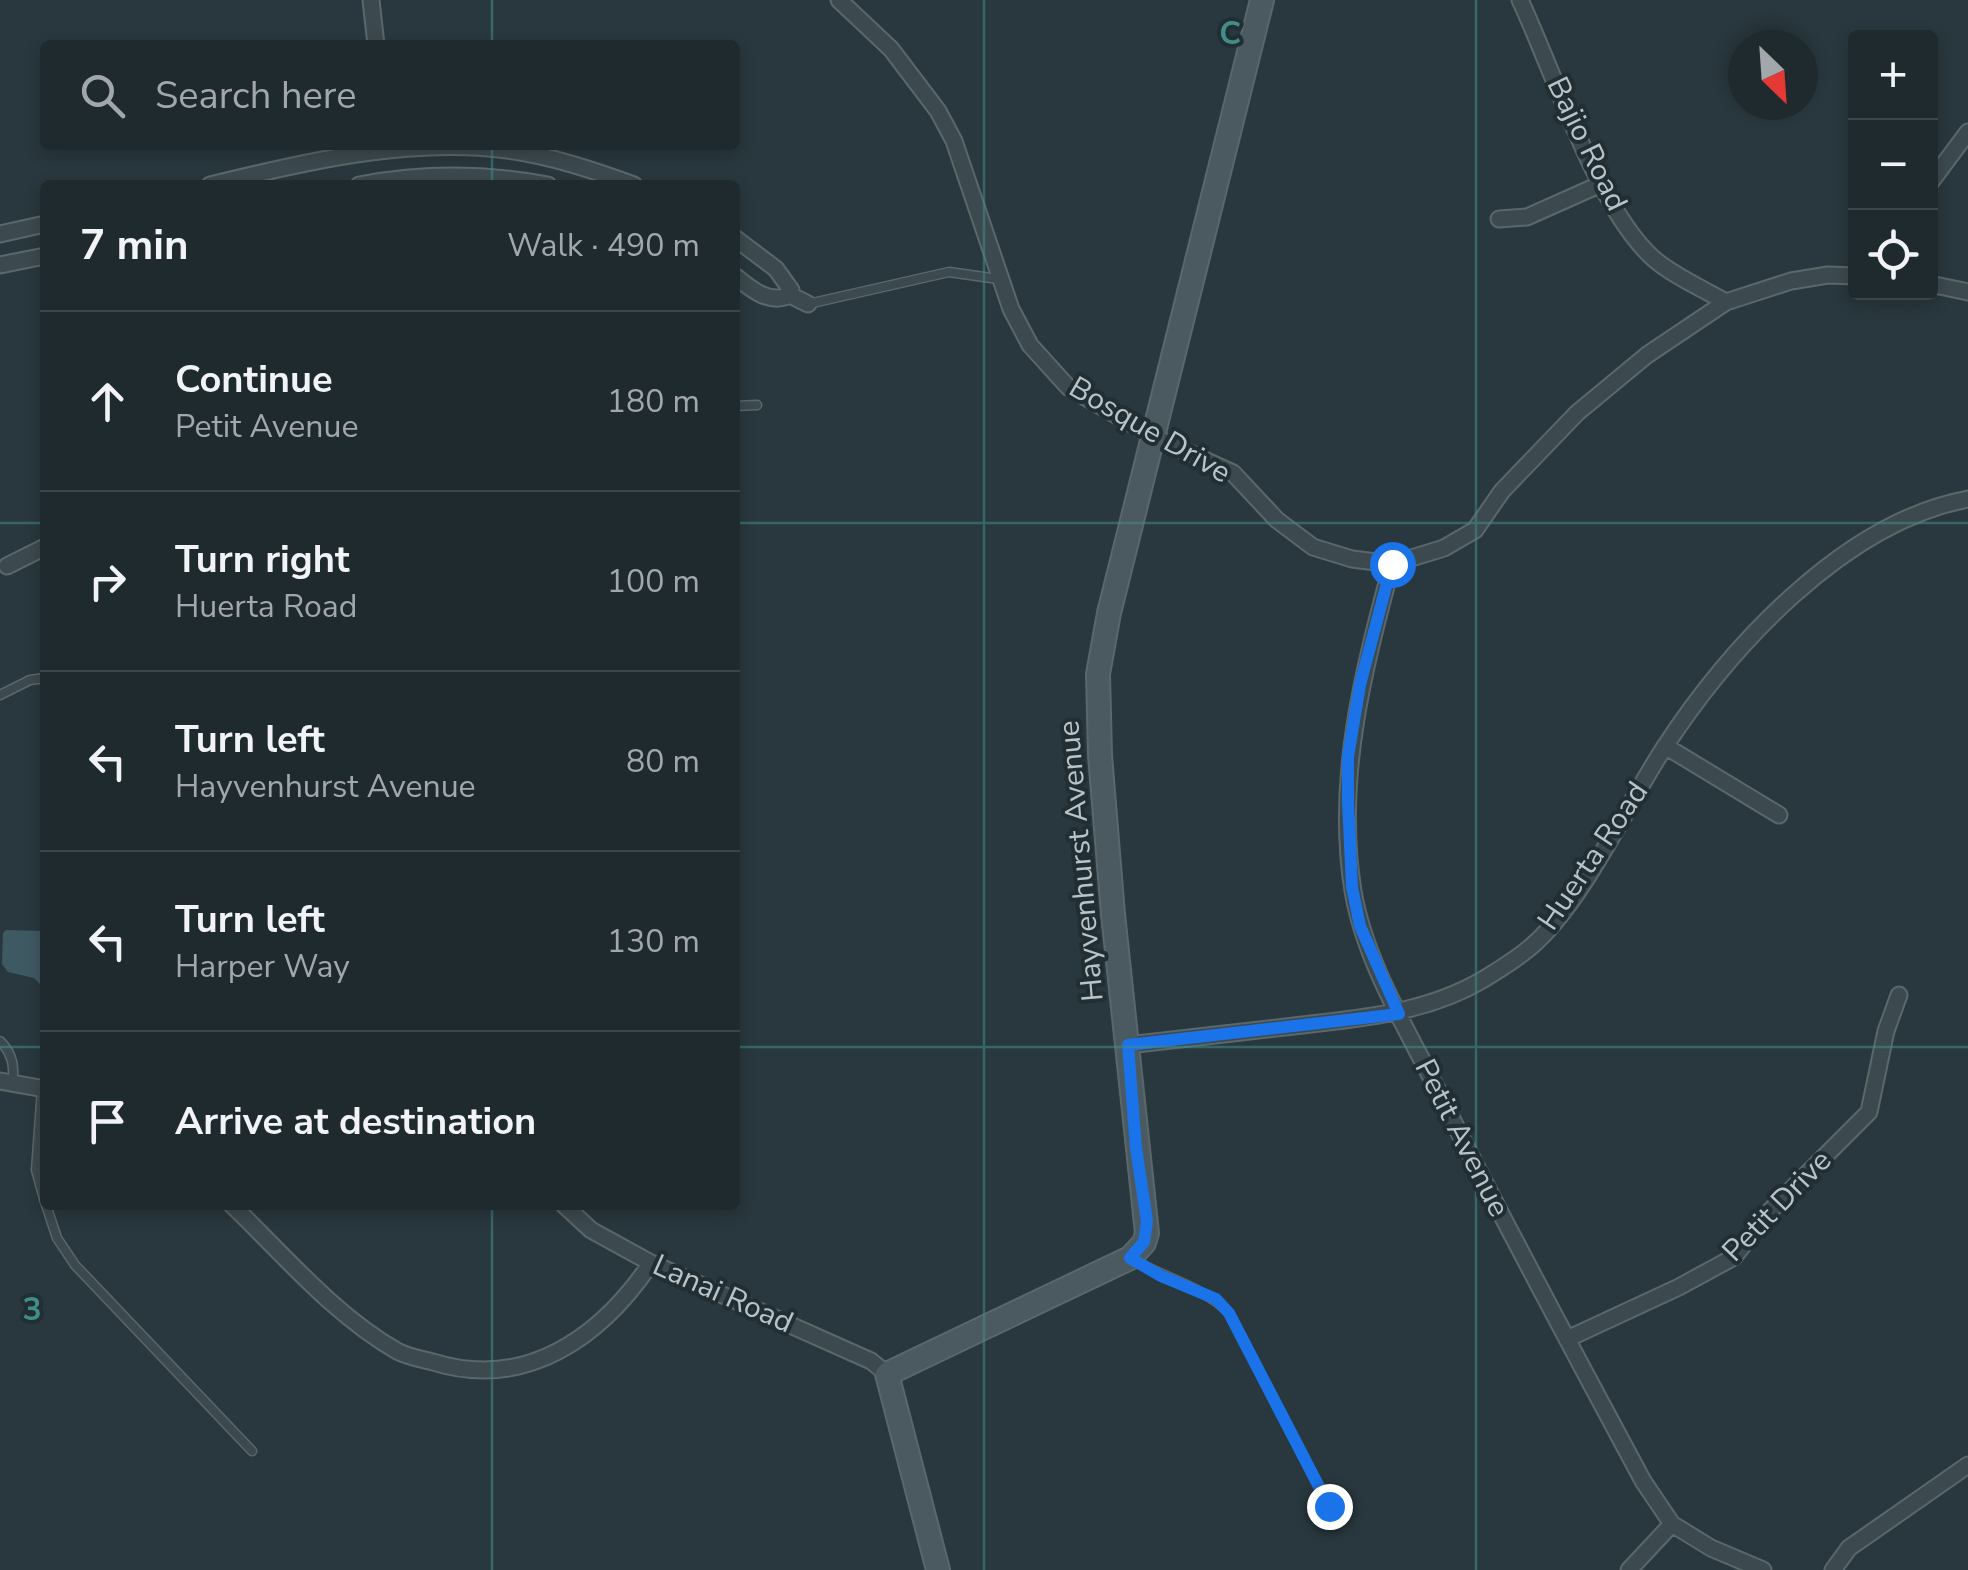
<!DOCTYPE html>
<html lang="en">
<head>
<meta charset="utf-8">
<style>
  body { margin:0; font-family:"Nunito Sans",sans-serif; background:#2c363a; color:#f1f3f6 }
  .controls { position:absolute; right:30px; top:30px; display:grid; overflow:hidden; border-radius:10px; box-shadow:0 5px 15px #0003 }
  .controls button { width:90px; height:90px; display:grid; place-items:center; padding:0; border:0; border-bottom:2px solid #3c464a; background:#1f2a2e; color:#f1f3f6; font:50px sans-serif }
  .compass { position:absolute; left:1728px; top:30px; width:90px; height:90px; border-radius:50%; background:#1f2a2e; box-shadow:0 5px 15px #0003; rotate:155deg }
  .stop { position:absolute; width:30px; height:30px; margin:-22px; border:8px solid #1a73e8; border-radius:50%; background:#fff }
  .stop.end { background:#1a73e8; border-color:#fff; box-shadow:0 2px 10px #0008 }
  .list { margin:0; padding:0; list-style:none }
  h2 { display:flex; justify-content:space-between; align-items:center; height:130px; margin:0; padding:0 40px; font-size:42px }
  h2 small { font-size:32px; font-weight:400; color:#a1a7aa }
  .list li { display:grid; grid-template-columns:65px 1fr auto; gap:30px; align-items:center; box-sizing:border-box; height:180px; padding:0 40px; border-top:2px solid #3c464a }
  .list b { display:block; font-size:38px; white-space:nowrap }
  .list p { margin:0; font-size:32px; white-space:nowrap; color:#a1a7aa }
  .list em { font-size:32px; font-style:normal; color:#a1a7aa }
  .icon { flex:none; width:55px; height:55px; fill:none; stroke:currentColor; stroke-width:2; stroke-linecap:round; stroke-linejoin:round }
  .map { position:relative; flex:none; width:1968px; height:1570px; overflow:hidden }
  .search { position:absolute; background:#1f2a2e; box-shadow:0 5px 15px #0003; left:40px; top:40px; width:700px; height:110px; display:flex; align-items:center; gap:25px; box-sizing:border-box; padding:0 35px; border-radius:10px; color:#a1a7aa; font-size:38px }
  .panel { position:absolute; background:#1f2a2e; box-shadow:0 5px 15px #0003; left:40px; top:180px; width:700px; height:1030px; border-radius:10px }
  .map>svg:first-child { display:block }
</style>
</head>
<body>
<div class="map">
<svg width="1968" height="1570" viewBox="0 0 1968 1570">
  <rect width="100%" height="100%" fill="#29383e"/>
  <path fill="#3f5963" d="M6,930L45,931V989L34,978L8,972L2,964L3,933Z"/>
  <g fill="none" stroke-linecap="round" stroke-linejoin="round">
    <defs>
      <path id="lane" d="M808,304L949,272L998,279
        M735,406L757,405
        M0,695L30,680L45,678
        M0,1041C13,1054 14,1066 13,1083
        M42,1089L36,1170L45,1202
        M46,1205L57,1238L75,1265L252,1451
        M1132,1259C1164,1278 1204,1287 1229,1313L1329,1506"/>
      <path id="street" d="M371,0L376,45
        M839,0L891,49L938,111L954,141L1011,309L1030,345L1068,387L1154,437L1233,473L1277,520L1313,547L1352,559L1392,564L1444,548L1475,530L1502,491L1577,413L1647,355L1726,302L1791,281L1828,275L1856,276
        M1520,0C1553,70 1598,210 1654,259C1674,276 1703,289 1726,302
        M1930,183L1968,132
        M210,185C306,162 408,137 507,150C551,156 593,170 634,185
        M359,185C422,173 485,173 548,185
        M1499,219L1527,217L1601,184
        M0,234L45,224
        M735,238L776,269L791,290L790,295
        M0,265L45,256
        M735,276C751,289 769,305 790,295L808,304
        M1930,284L1968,292
        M1392,564C1363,672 1335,779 1353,891C1365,962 1407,1029 1439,1093C1504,1223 1574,1352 1643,1481L1672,1524L1711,1548L1763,1570
        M7,566L45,547
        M1665,746L1779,815
        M1128,1045C1183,1039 1239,1032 1294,1026C1360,1018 1425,1014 1484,979C1500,969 1520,957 1534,944C1584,899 1626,806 1664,748C1730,647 1844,522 1968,499
        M0,1081L45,1089
        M232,1205C284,1255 334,1315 397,1351C408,1357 422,1359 433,1362C526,1391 601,1337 651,1263
        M564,1205L591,1230L651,1263L871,1361L887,1374
        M1567,1339L1679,1287L1734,1257L1768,1213L1869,1112L1886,1031L1899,995
        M1629,1570L1672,1524
        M1833,1570L1849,1548L1968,1465"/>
      <path id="secondary" d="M938,1570L887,1374L1130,1258L1144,1243L1147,1233L1113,914L1100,755L1098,674L1109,613L1262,0"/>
    </defs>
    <use href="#lane" stroke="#5a676b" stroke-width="11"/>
    <use href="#street" stroke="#5a676b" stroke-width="19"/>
    <use href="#secondary" stroke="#5a676b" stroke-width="26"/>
    <use href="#lane" stroke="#3c494e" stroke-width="8"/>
    <use href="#street" stroke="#3c494e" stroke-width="15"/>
    <use href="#secondary" stroke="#4b5a60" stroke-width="22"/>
  </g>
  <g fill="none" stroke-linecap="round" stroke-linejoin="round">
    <path stroke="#1a73e8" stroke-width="12" d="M1329,1506L1229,1313L1216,1299L1161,1276L1130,1258L1144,1242L1147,1221L1136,1148L1128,1045L1399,1014L1360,926L1352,887L1348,802V757L1360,685L1392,564"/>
  </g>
  <path fill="none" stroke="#428d89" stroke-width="2.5" stroke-opacity="0.55" d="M492,0V45M984,0V1570M1476,0V1570M492,145V185M0,523H45M735,523H1968M0,1047H45M735,1047H1968M492,1205V1570"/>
  <g text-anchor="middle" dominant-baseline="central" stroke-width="8" stroke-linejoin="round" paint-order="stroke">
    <g font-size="30" fill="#b9c4c8" stroke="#212e33">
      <text transform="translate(1587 144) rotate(64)">Bajio Road</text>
      <text transform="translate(1150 430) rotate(30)">Bosque Drive</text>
      <text transform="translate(1593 856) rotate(-56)">Huerta Road</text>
      <text transform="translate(1081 861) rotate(-95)">Hayvenhurst Avenue</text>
      <text transform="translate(1462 1138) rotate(63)">Petit Avenue</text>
      <text transform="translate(1777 1206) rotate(-46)">Petit Drive</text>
      <text transform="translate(723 1294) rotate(24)">Lanai Road</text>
    </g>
  </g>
  <g font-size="32" text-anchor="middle" font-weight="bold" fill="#428d89" stroke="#212e33" stroke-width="8" stroke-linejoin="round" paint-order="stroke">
    <text x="1230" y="44">C</text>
    <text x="32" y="1320">3</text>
  </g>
</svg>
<div class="controls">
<button>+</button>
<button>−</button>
<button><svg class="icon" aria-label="locate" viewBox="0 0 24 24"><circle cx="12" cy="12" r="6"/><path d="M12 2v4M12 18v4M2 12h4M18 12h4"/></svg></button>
</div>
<svg class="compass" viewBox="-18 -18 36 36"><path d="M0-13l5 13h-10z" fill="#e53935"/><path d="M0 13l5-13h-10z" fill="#a1a7aa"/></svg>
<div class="stop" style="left:1392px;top:564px"></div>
<div class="stop end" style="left:1329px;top:1506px"></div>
<div class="search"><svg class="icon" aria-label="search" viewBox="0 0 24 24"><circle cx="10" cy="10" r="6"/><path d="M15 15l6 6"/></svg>Search here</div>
<section class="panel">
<h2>7 min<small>Walk · 490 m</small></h2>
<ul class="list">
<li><svg class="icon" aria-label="ahead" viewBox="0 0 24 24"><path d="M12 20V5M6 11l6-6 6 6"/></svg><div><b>Continue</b><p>Petit Avenue</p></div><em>180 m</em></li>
<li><svg class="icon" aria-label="right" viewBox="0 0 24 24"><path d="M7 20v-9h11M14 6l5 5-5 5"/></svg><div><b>Turn right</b><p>Huerta Road</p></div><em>100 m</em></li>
<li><svg class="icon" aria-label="left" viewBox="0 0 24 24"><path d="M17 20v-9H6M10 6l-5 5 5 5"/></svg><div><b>Turn left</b><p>Hayvenhurst Avenue</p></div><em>80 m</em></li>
<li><svg class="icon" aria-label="left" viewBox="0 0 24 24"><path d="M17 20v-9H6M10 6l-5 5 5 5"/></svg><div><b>Turn left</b><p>Harper Way</p></div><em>130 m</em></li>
<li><svg class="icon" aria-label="arrive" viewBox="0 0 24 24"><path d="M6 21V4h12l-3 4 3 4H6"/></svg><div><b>Arrive at destination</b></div></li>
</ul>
</section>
</div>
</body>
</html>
